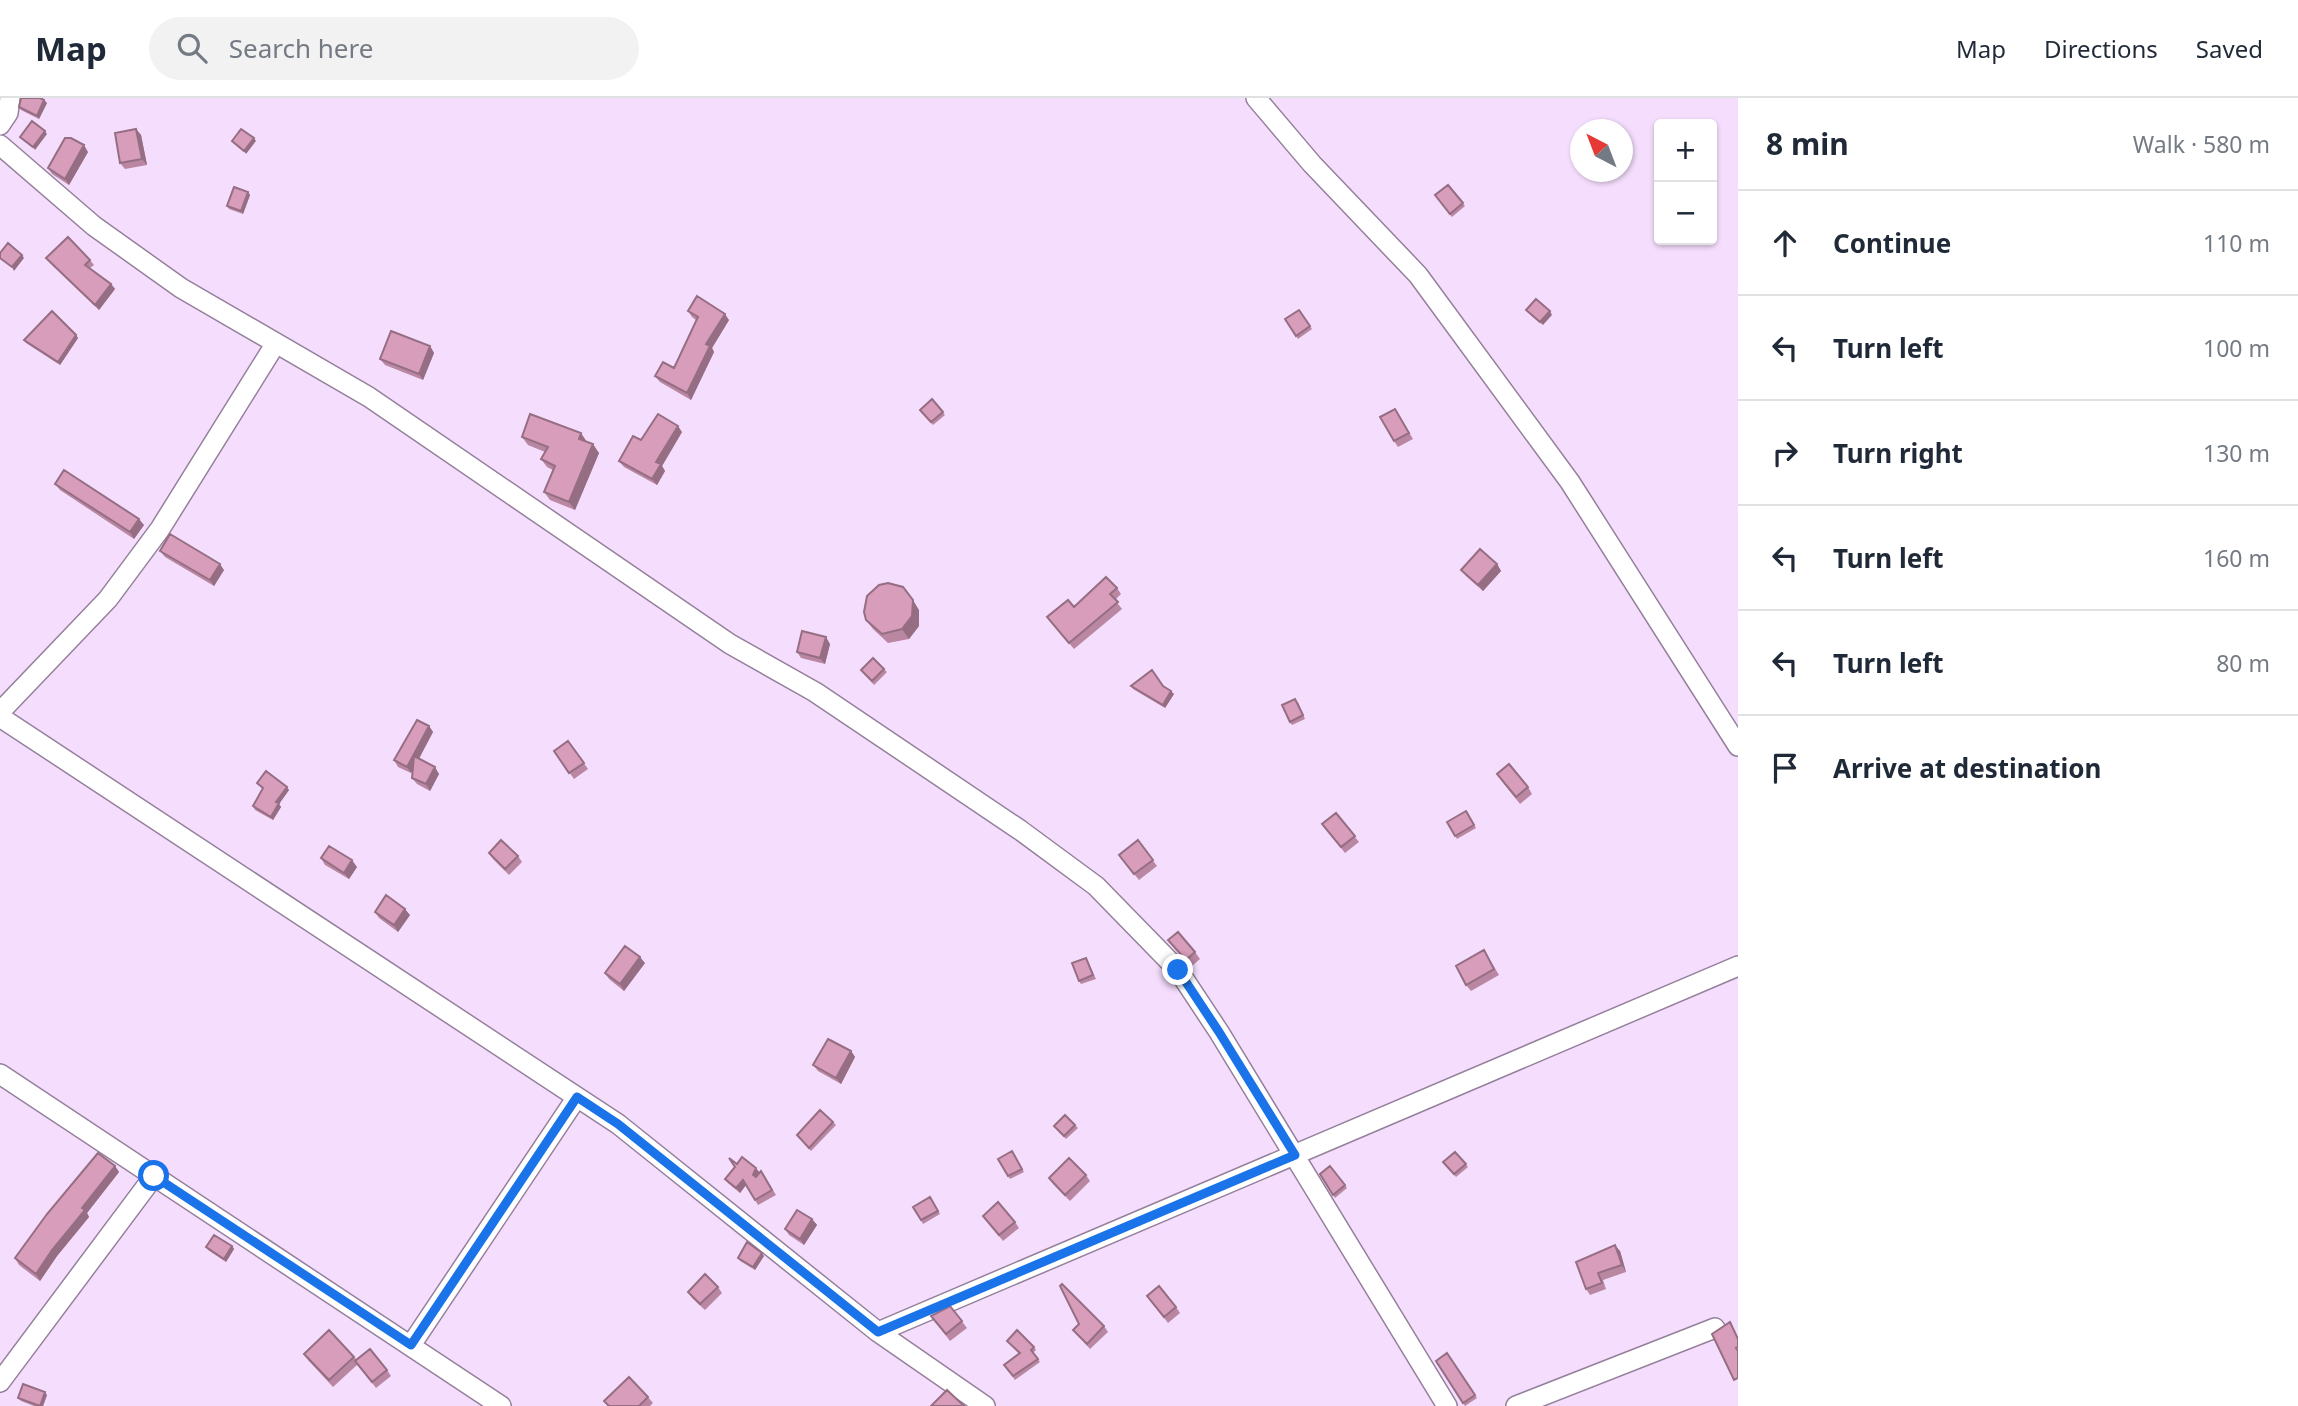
<!DOCTYPE html>
<html lang="en">
<head>
<meta charset="utf-8">
<style>
  body { margin:0; font-family:"Noto Sans",sans-serif; background:#f2f2f3; color:#1f2937 }
  .controls { position:absolute; right:21px; top:21px; display:grid; overflow:hidden; border-radius:7px; box-shadow:0 2px 5px #0004 }
  .controls button { width:63px; height:63px; display:grid; place-items:center; padding:0; border:0; border-bottom:2px solid #e0e1e3; background:#fff; color:#1f2937; font:35px sans-serif }
  .compass { position:absolute; left:1570px; top:21px; width:63px; height:63px; border-radius:50%; background:#fff; box-shadow:0 2px 5px #0004; rotate:318deg }
  .stop { position:absolute; width:21px; height:21px; margin:-16px; border:5px solid #1a73e8; border-radius:50%; background:#fff }
  .stop.end { background:#1a73e8; border-color:#fff; box-shadow:0 2px 7px #0008 }
  .list { margin:0; padding:0; list-style:none }
  h2 { display:flex; justify-content:space-between; align-items:center; height:91px; margin:0; padding:0 28px; font-size:30px }
  h2 small { font-size:23px; font-weight:400; color:#747a83 }
  .list li { display:grid; grid-template-columns:46px 1fr auto; gap:21px; align-items:center; box-sizing:border-box; height:105px; padding:0 28px; border-top:2px solid #e0e1e3 }
  .list b { display:block; font-size:26px; white-space:nowrap }
  .list em { font-size:23px; font-style:normal; color:#747a83 }
  .icon { flex:none; width:38px; height:38px; fill:none; stroke:currentColor; stroke-width:2; stroke-linecap:round; stroke-linejoin:round }
  .map { position:relative; flex:none; width:1738px; height:1308px; overflow:hidden }
  header { display:flex; align-items:center; gap:42px; box-sizing:border-box; height:98px; padding:0 35px; background:#fff; border-bottom:2px solid #e0e1e3 }
  header strong { font-size:33px }
  nav { display:flex; gap:38px; margin-inline-start:auto; font-size:24px }
  .search { width:490px; height:63px; background:#f2f2f3; display:flex; align-items:center; gap:18px; box-sizing:border-box; padding:0 24px; border-radius:38px; color:#747a83; font-size:26px }
  main { display:flex }
  aside { flex:1; background:#fff }
  .map>svg:first-child { display:block }
</style>
</head>
<body>
<header>
<strong>Map</strong>
<div class="search"><svg class="icon" aria-label="search" viewBox="0 0 24 24"><circle cx="10" cy="10" r="6"/><path d="M15 15l6 6"/></svg>Search here</div>
<nav><a>Map</a><a>Directions</a><a>Saved</a></nav>
</header>
<main>
<div class="map">
<svg width="1738" height="1308" viewBox="0 0 1738 1308">
  <rect width="100%" height="100%" fill="#f5defd"/>
  <g fill="none" stroke-linecap="round" stroke-linejoin="round">
    <defs>
      <path id="street" d="M1256,0L1312,66L1418,177L1570,384L1738,648
        M0,27L8,15L10,0
        M0,47L94,128L181,190L369,299L730,546L815,594L1020,732L1096,788L1178,872L1219,934L1447,1308
        M0,614L108,501L160,431L276,245
        M0,619L618,1026L878,1234L985,1308
        M0,976L501,1308
        M878,1234L1738,868
        M411,1247L577,999
        M0,1284L154,1078
        M1516,1308L1715,1230"/>
    </defs>
    <use href="#street" stroke="#95809c" stroke-width="22"/>
    <use href="#street" stroke="#fff" stroke-width="19"/>
  </g>
  <path fill="#b987a1" d="M44,2L47,5L39,21L21,12L19,9Z
    M136,31L141,37L147,67L125,71L120,65Z
    M88,54L69,87L52,76L48,70Z
    M1448,87L1465,108L1452,119L1435,97Z
    M248,94L250,97L243,116L229,111L227,108Z
    M46,160L90,162L94,167L90,170L111,186L115,191L99,212L50,165Z
    M1299,212L1312,231L1298,241L1285,221Z
    M688,213L729,222L712,250L714,254L691,302L660,284L655,278L674,270L696,222L692,219Z
    M76,237L78,240L60,267L26,245L24,242Z
    M430,248L434,255L423,282L385,267L380,261Z
    M932,301L945,317L933,327L920,312Z
    M1395,311L1413,341L1398,349L1394,343Z
    M682,334L662,368L665,373L657,387L624,369L619,363L641,342Z
    M522,339L587,344L599,355L575,412L550,402L544,394L553,372L547,369L541,361L545,354L528,347Z
    M55,386L144,427L134,441L60,392Z
    M160,453L224,472L214,488L165,459Z
    M1497,466L1501,473L1483,493L1466,478L1461,472Z
    M1117,490L1121,496L1115,502L1122,511L1074,551L1047,519L1074,509Z
    M919,512V528L909,541L888,545L873,531L866,522Z
    M830,546L825,566L801,560L797,554Z
    M884,571L887,574L874,587L861,572Z
    M1131,588H1163L1174,596L1165,610L1133,591Z
    M1298,604L1305,621L1292,627L1290,624Z
    M429,628L433,634L419,661L439,676L430,693L417,686L412,680L413,672L411,675L398,669L394,662Z
    M568,643L588,671L574,681L554,653Z
    M1501,682L1528,689L1532,696L1520,706Z
    M257,685L289,692L279,706L281,709L273,722L255,712L253,708L263,691Z
    M1466,713L1476,730L1457,741L1447,724Z
    M1336,715L1359,744L1345,755L1327,732Z
    M1138,742L1157,768L1139,782L1119,757Z
    M489,755L518,758L522,764L509,777L493,761Z
    M321,760L357,769L349,781L325,767Z
    M375,814L410,817L398,834L379,820Z
    M1168,842L1195,854L1200,861L1191,869Z
    M1484,852L1499,877L1471,893L1466,887Z
    M1086,860L1096,881L1081,886L1079,883Z
    M645,865L624,893L609,881L605,875Z
    M851,953L855,959L841,986L818,973L813,967Z
    M833,1024L836,1027L811,1053L797,1037Z
    M1075,1027L1078,1030L1066,1041L1054,1028Z
    M1012,1053L1024,1074L1010,1081L1008,1078Z
    M1455,1054L1468,1069L1456,1079L1443,1064Z
    M737,1066L759,1075L761,1073L776,1097L758,1107L746,1087L740,1095L728,1085L725,1081Z
    M115,1068L119,1074L87,1115L89,1119L57,1158L40,1183L19,1167L15,1160Z
    M1330,1068L1347,1090L1335,1100L1320,1076Z
    M1086,1077L1090,1083L1070,1103L1053,1086L1049,1080Z
    M930,1099L940,1116L923,1126L913,1109Z
    M983,1118L1015,1124L1019,1130L1003,1143Z
    M812,1121L817,1127L804,1147L789,1137L785,1131Z
    M232,1148L234,1151L226,1164L208,1152L206,1149Z
    M1620,1153L1626,1174L1603,1182L1606,1191L1590,1197L1586,1191L1576,1164Z
    M764,1158L755,1172L740,1163L738,1160Z
    M718,1189L722,1195L705,1212L692,1200L688,1194Z
    M1147,1198L1176,1209L1180,1215L1168,1225Z
    M950,1208L967,1230L950,1243L931,1218Z
    M1104,1228L1108,1234L1090,1251L1073,1232Z
    M1007,1243L1034,1249L1036,1252L1033,1255L1040,1264L1015,1282L1004,1267L1019,1256Z
    M1447,1255L1477,1300L1465,1308L1463,1305Z
    M304,1256L354,1259L357,1262L387,1272L391,1278L376,1290L358,1266L333,1289L308,1262Z
    M47,1297L43,1308H34L21,1303L18,1300Z
    M648,1299L653,1305L650,1308H608L604,1303Z"/>
  <path fill="#966e83" d="M44,2L47,5L39,21L37,18Z
    M136,31L141,37L147,67L142,61Z
    M45,33L47,36L35,52L33,49Z
    M254,40L256,43L246,56L244,53Z
    M84,47L88,54L69,87L65,81Z
    M248,94L250,97L243,116L241,113Z
    M22,157L24,160L14,173L12,169Z
    M111,186L115,191L99,212L95,207Z
    M1550,213L1552,217L1543,227L1540,224Z
    M725,216L729,222L712,250L714,254L691,302L687,295L706,246Z
    M76,237L78,240L60,267L58,264Z
    M430,248L434,255L423,282L419,276Z
    M678,328L682,334L662,368L665,373L657,387L652,381L656,364Z
    M581,335L587,344L579,341Z
    M593,346L599,355L575,412L569,404Z
    M139,421L144,427L134,441L130,434Z
    M220,466L224,472L214,488L210,482Z
    M1497,466L1501,473L1483,493L1478,487Z
    M913,502L919,512V528L909,541L902,531Z
    M826,539L830,546L825,566L820,560Z
    M1171,593L1174,596L1165,610L1163,607Z
    M429,628L433,634L411,675L407,669Z
    M435,669L439,676L430,693L426,686Z
    M287,689L289,692L279,706L281,709L273,722L271,719L276,704Z
    M352,762L357,769L349,781L344,775Z
    M405,811L410,817L398,834L394,827Z
    M640,859L645,865L624,893L620,886Z
    M851,953L855,959L841,986L836,980Z
    M115,1068L119,1074L87,1115L89,1119L57,1158L40,1183L36,1176L82,1110Z
    M756,1070L760,1075L756,1082L753,1077Z
    M743,1082L746,1087L740,1095L736,1090Z
    M812,1121L817,1127L804,1147L800,1141Z
    M1615,1147L1620,1153L1626,1174L1622,1167Z
    M232,1148L234,1151L226,1164L224,1161Z
    M762,1155L764,1158L755,1172L753,1169Z
    M45,1294L47,1297L43,1308H40Z"/>
  <path fill="#d79dbb" stroke="#966e83" stroke-width="2" d="M21,0H40L44,2L37,18L19,9Z
    M32,23L45,33L33,49L20,39Z
    M136,31L142,61L120,65L115,35Z
    M241,31L254,40L244,53L232,43Z
    M65,40H71L84,47L65,81L48,70Z
    M1448,87L1463,105L1450,116L1435,97Z
    M234,89L248,94L241,113L227,108Z
    M68,139L90,162L85,167L111,186L95,207L46,160Z
    M8,145L22,157L12,169L0,160V155Z
    M697,198L725,216L706,246L710,248L687,295L655,278L663,264L674,270L698,219L688,213Z
    M1536,201L1550,213L1540,224L1526,212Z
    M1299,212L1310,228L1296,238L1285,221Z
    M52,213L76,237L58,264L24,242Z
    M391,233L430,248L419,276L380,261Z
    M932,301L943,314L931,324L920,312Z
    M1395,311L1409,335L1394,343L1380,319Z
    M530,316L581,335L579,341L593,346L569,404L544,394L555,368L541,361L548,349L522,339Z
    M658,316L678,328L656,364L661,366L652,381L619,363L633,338L641,342Z
    M64,372L139,421L130,434L55,386Z
    M170,436L220,466L210,482L160,453Z
    M1480,451L1497,466L1478,487L1461,472Z
    M1106,479L1117,490L1110,496L1118,504L1069,545L1047,519L1068,502L1074,509Z
    M888,485L903,489L913,502L912,518L902,531L882,536L866,522L864,514L867,498L879,487Z
    M802,533L826,539L820,560L797,554Z
    M873,560L884,571L872,583L861,572Z
    M1152,572L1163,588L1171,593L1163,607L1131,588Z
    M1295,601L1303,617L1290,624L1282,607Z
    M417,622L429,628L407,669L394,662Z
    M568,643L584,665L569,675L554,653Z
    M414,658L435,669L426,686L412,680Z
    M1509,666L1528,689L1516,699L1497,676Z
    M266,673L287,689L276,704L279,705L271,719L253,708L263,690L257,685Z
    M1466,713L1474,727L1455,738L1447,724Z
    M1336,715L1355,738L1341,749L1322,726Z
    M501,742L518,758L505,771L489,755Z
    M1138,742L1153,762L1134,776L1119,757Z
    M329,748L352,762L344,775L321,760Z
    M386,797L405,811L394,827L375,814Z
    M1178,834L1195,854L1186,862L1168,842Z
    M625,848L640,859L620,886L605,875Z
    M1484,852L1494,871L1466,887L1456,868Z
    M1086,860L1093,877L1079,883L1072,865Z
    M828,941L851,953L836,980L813,967Z
    M820,1012L833,1024L809,1050L797,1037Z
    M1065,1017L1075,1027L1064,1038L1054,1028Z
    M1012,1053L1022,1071L1008,1078L998,1061Z
    M1455,1054L1466,1066L1454,1076L1443,1064Z
    M98,1055L115,1068L82,1110L85,1112L52,1152L36,1176L15,1160L47,1116Z
    M742,1059L756,1070L753,1077L756,1079L761,1073L772,1092L755,1102L743,1082L736,1090L725,1081L735,1069L729,1060L737,1066Z
    M1069,1060L1086,1077L1065,1097L1049,1080Z
    M1330,1068L1345,1087L1333,1097L1320,1076Z
    M930,1099L938,1113L921,1122L913,1109Z
    M998,1104L1015,1124L999,1137L983,1118Z
    M797,1112L812,1121L800,1141L785,1131Z
    M214,1137L232,1148L224,1161L206,1149Z
    M747,1144L762,1155L753,1169L738,1160Z
    M1615,1147L1622,1167L1598,1175L1602,1185L1586,1191L1576,1164Z
    M705,1176L718,1189L700,1206L688,1194Z
    M1062,1186L1104,1228L1087,1246L1073,1232L1079,1226L1060,1188Z
    M1159,1188L1176,1209L1164,1219L1147,1198Z
    M950,1208L962,1223L946,1236L931,1218Z
    M1730,1224L1738,1241V1249L1736,1250L1738,1253V1280L1734,1282L1712,1236Z
    M329,1232L354,1259L329,1282L304,1256Z
    M1017,1232L1034,1249L1031,1252L1038,1261L1013,1278L1004,1267L1020,1255L1007,1243Z
    M370,1251L387,1272L372,1284L355,1263Z
    M1447,1255L1475,1297L1463,1305L1436,1263Z
    M629,1279L648,1299L639,1308H609L604,1303Z
    M23,1286L45,1294L40,1308L18,1300Z
    M947,1292L964,1308H931Z"/>
  <g fill="none" stroke-linecap="round" stroke-linejoin="round">
    <path stroke="#1a73e8" stroke-width="9" d="M154,1078L411,1247L577,999L618,1026L878,1234L1295,1057L1219,934L1178,872"/>
  </g>
</svg>
<div class="controls">
<button>+</button>
<button>−</button>
</div>
<svg class="compass" viewBox="-18 -18 36 36"><path d="M0-13l5 13h-10z" fill="#e53935"/><path d="M0 13l5-13h-10z" fill="#747a83"/></svg>
<div class="stop" style="left:154px;top:1078px"></div>
<div class="stop end" style="left:1178px;top:872px"></div>
</div>
<aside>
<h2>8 min<small>Walk · 580 m</small></h2>
<ul class="list">
<li><svg class="icon" aria-label="ahead" viewBox="0 0 24 24"><path d="M12 20V5M6 11l6-6 6 6"/></svg><div><b>Continue</b></div><em>110 m</em></li>
<li><svg class="icon" aria-label="left" viewBox="0 0 24 24"><path d="M17 20v-9H6M10 6l-5 5 5 5"/></svg><div><b>Turn left</b></div><em>100 m</em></li>
<li><svg class="icon" aria-label="right" viewBox="0 0 24 24"><path d="M7 20v-9h11M14 6l5 5-5 5"/></svg><div><b>Turn right</b></div><em>130 m</em></li>
<li><svg class="icon" aria-label="left" viewBox="0 0 24 24"><path d="M17 20v-9H6M10 6l-5 5 5 5"/></svg><div><b>Turn left</b></div><em>160 m</em></li>
<li><svg class="icon" aria-label="left" viewBox="0 0 24 24"><path d="M17 20v-9H6M10 6l-5 5 5 5"/></svg><div><b>Turn left</b></div><em>80 m</em></li>
<li><svg class="icon" aria-label="arrive" viewBox="0 0 24 24"><path d="M6 21V4h12l-3 4 3 4H6"/></svg><div><b>Arrive at destination</b></div></li>
</ul>
</aside>
</main>
</body>
</html>
